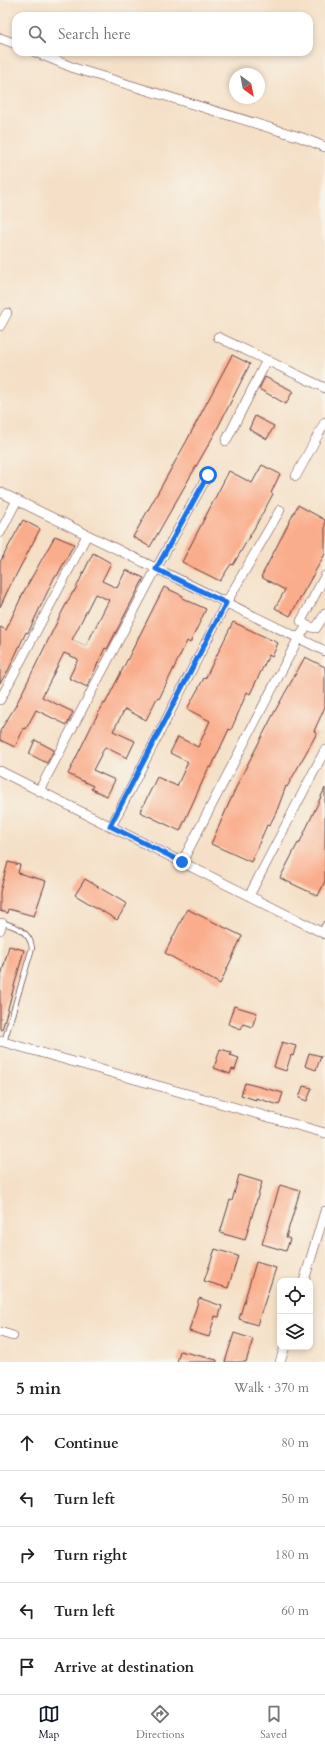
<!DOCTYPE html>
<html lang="en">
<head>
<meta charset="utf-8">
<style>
  body { margin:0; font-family:Cardo,serif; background:#f2f2f2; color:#222 }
  .controls { position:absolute; right:12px; bottom:12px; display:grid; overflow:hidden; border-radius:8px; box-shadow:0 2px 6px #0003 }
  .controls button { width:36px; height:36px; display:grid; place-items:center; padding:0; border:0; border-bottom:1px solid #e0e0e0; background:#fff; color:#222; font:20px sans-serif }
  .compass { position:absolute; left:229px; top:68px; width:36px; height:36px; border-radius:50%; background:#fff; box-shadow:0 2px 6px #0003; rotate:148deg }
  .stop { position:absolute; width:12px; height:12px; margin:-9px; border:3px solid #1a73e8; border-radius:50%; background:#fff }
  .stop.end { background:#1a73e8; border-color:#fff; box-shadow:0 1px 4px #0008 }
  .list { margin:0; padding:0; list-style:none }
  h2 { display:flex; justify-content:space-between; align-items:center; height:52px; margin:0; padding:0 16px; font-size:17px }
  h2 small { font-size:13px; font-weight:400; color:#767676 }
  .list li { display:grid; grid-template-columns:26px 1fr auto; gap:12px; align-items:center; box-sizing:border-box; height:56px; padding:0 16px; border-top:1px solid #e0e0e0 }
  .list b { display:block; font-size:15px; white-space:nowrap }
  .list em { font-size:13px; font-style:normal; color:#767676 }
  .icon { flex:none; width:22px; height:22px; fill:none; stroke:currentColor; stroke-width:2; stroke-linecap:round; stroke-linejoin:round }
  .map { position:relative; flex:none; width:325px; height:1362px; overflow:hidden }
  .search { position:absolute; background:#fff; box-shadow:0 2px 6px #0003; left:12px; right:12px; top:12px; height:44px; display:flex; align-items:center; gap:10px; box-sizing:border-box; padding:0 14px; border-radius:12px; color:#767676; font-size:15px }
  .sheet { height:332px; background:#fff }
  nav { display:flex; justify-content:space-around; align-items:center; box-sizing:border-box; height:56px; border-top:1px solid #e0e0e0; background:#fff; font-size:11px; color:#767676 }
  nav a { display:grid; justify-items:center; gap:2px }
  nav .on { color:#111827 }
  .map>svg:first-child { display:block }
</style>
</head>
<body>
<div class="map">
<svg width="325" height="1362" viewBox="0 0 325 1362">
  <rect width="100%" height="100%" fill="#f7f3e8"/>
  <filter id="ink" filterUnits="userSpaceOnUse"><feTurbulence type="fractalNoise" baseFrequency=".025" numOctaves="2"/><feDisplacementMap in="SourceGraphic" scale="8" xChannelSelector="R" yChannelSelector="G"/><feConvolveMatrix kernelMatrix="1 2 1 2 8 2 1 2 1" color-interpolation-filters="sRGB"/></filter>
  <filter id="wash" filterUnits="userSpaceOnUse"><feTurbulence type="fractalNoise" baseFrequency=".012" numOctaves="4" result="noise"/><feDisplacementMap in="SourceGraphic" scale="16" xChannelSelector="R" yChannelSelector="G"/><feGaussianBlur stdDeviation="0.9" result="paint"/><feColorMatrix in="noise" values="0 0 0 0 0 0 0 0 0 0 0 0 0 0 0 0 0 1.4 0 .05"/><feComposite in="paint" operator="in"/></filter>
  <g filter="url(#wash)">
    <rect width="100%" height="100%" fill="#f5e0c7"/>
    <g id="blocks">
      <path fill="#faad8c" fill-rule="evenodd" d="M232,355L250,364L214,435L150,547L133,537L185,444Z
        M265,377L293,391L286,404L259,389Z
        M255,416L274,426L267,439L249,429Z
        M262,465L280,474L271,493L273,494L255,527L233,565L231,564L220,581L182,562L229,471L252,483Z
        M298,505L325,520V554L290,616L275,608L285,590L261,577Z
        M23,520L40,529L14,579H13L0,607V562Z
        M55,536L74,544L57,576H55L28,633L26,632L8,671L0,683V627L6,630L24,591Z
        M93,553L111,563L102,581L117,588L126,570L144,578L107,649L105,648L87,687L69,678L78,659L64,653L42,697L73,712L67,725L36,710L26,729L24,728L15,747L0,740V731L15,707L63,610L73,592H74ZM95,594L109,600L86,646L72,640Z
        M164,587L183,596L182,598L206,609L190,643L187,641L159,699L157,698L146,720L125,709L113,731L135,741L127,758L105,747L93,770L115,780L107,796L91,789L93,786L68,774L93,723L104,703L105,704Z
        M233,622L278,643L272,657L269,655L250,694L247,692L237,716L231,730L229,729L211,768L209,767L180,831L140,812L157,777L177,786L188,762L170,753L178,737L198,747L210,721L187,709L204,678L205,679Z
        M305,657L325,667V707L314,731L317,733L287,787L286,786L276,813L269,826L267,825L251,862L211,844L238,783L275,711Z
        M35,740L54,750L47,763L29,754Z
        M325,788V881L318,896L280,878L298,843L299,844Z
        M8,862L20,865L18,873L46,881L34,916L8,909L7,913L0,911V892Z
        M85,879L127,904L117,920L75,895Z
        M187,909L242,936L220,984L165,953Z
        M9,946L24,950L2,1030L0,1029V980Z
        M234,1006L257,1013L252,1027L243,1024L241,1029L228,1024Z
        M282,1042L296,1046L293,1056L291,1055L286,1071L274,1067Z
        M220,1049L231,1052L230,1055L239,1058L235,1070L232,1069L230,1074L214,1068Z
        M309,1053L321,1056L316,1070L305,1066Z
        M245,1083L283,1093L279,1105L256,1098V1100L241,1095Z
        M303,1086L312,1088L307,1101L299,1098Z
        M239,1175L262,1182L245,1240L220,1233L230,1200L232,1201Z
        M280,1185L300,1191L286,1237L290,1239L286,1251L262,1244Z
        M215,1249L238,1256L228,1288L204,1281Z
        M256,1262L276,1268L257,1325L239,1319Z
        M199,1298L222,1306L219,1317L215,1316L209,1337L189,1331Z
        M234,1333L253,1339L246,1362H225Z
        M180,1351L217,1360V1362H177Z"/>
    </g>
  </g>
  <g filter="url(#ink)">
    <use href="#blocks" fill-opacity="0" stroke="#643c42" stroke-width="1"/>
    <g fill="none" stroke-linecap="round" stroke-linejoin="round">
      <defs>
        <path id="lane" d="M0,922C15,926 30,931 32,948L4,1042
          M321,932L325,924"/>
        <path id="street" d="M0,38L16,44
          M35,52L74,68L300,137L325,147
          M0,326L7,313
          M218,337L325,388
          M226,441L267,360
          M296,476L325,422
          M0,492L325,651
          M0,533L17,500
          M325,576L301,621L307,626L316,628L325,614
          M0,700L87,535
          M0,771L325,934
          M39,791L156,569L208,475
          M111,827L226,603L280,510
          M182,862L298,639L307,626
          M249,896L325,750
          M0,930L2,923
          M0,1041L325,1133
          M304,1281L325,1211
          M0,1332L13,1336
          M280,1362L285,1347"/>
      </defs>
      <use href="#lane" stroke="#643c42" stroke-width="6"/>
      <use href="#street" stroke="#643c42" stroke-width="10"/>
      <use href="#lane" stroke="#fff" stroke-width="4.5"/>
      <use href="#street" stroke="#fff" stroke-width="9"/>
    </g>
  </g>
  <g fill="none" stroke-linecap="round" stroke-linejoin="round" filter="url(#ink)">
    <path stroke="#1a73e8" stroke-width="5" d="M182,862L110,826L226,603L156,569L208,475"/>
  </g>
</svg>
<div class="controls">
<button><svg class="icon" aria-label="locate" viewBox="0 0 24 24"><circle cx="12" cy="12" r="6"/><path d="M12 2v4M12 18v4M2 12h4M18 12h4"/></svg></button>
<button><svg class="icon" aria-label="layers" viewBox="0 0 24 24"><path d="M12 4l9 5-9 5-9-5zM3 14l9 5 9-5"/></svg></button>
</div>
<svg class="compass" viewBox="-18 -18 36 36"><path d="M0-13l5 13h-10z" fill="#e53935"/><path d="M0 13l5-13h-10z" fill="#767676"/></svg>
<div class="stop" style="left:208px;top:475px"></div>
<div class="stop end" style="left:182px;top:862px"></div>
<div class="search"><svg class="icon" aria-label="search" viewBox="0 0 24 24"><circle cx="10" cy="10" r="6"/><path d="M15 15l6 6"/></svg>Search here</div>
</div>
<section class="sheet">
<h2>5 min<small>Walk · 370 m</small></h2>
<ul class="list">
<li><svg class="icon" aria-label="ahead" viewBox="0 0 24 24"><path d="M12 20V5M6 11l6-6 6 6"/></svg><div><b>Continue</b></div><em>80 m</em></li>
<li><svg class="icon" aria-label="left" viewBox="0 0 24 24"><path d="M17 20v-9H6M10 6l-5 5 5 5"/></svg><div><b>Turn left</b></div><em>50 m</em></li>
<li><svg class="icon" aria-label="right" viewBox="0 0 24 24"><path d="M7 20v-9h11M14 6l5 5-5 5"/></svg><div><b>Turn right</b></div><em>180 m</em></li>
<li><svg class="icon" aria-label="left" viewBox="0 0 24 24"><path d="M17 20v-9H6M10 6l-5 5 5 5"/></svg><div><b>Turn left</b></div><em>60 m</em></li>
<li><svg class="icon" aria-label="arrive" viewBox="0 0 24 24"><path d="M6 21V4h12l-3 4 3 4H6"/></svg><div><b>Arrive at destination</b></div></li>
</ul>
</section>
<nav>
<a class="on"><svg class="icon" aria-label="map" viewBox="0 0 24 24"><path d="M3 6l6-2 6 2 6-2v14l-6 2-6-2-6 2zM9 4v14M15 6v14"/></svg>Map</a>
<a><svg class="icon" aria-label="directions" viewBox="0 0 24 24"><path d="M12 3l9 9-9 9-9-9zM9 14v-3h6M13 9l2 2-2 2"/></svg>Directions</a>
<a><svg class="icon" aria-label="saved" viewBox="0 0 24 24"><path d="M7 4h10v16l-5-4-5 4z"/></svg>Saved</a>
</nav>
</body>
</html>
